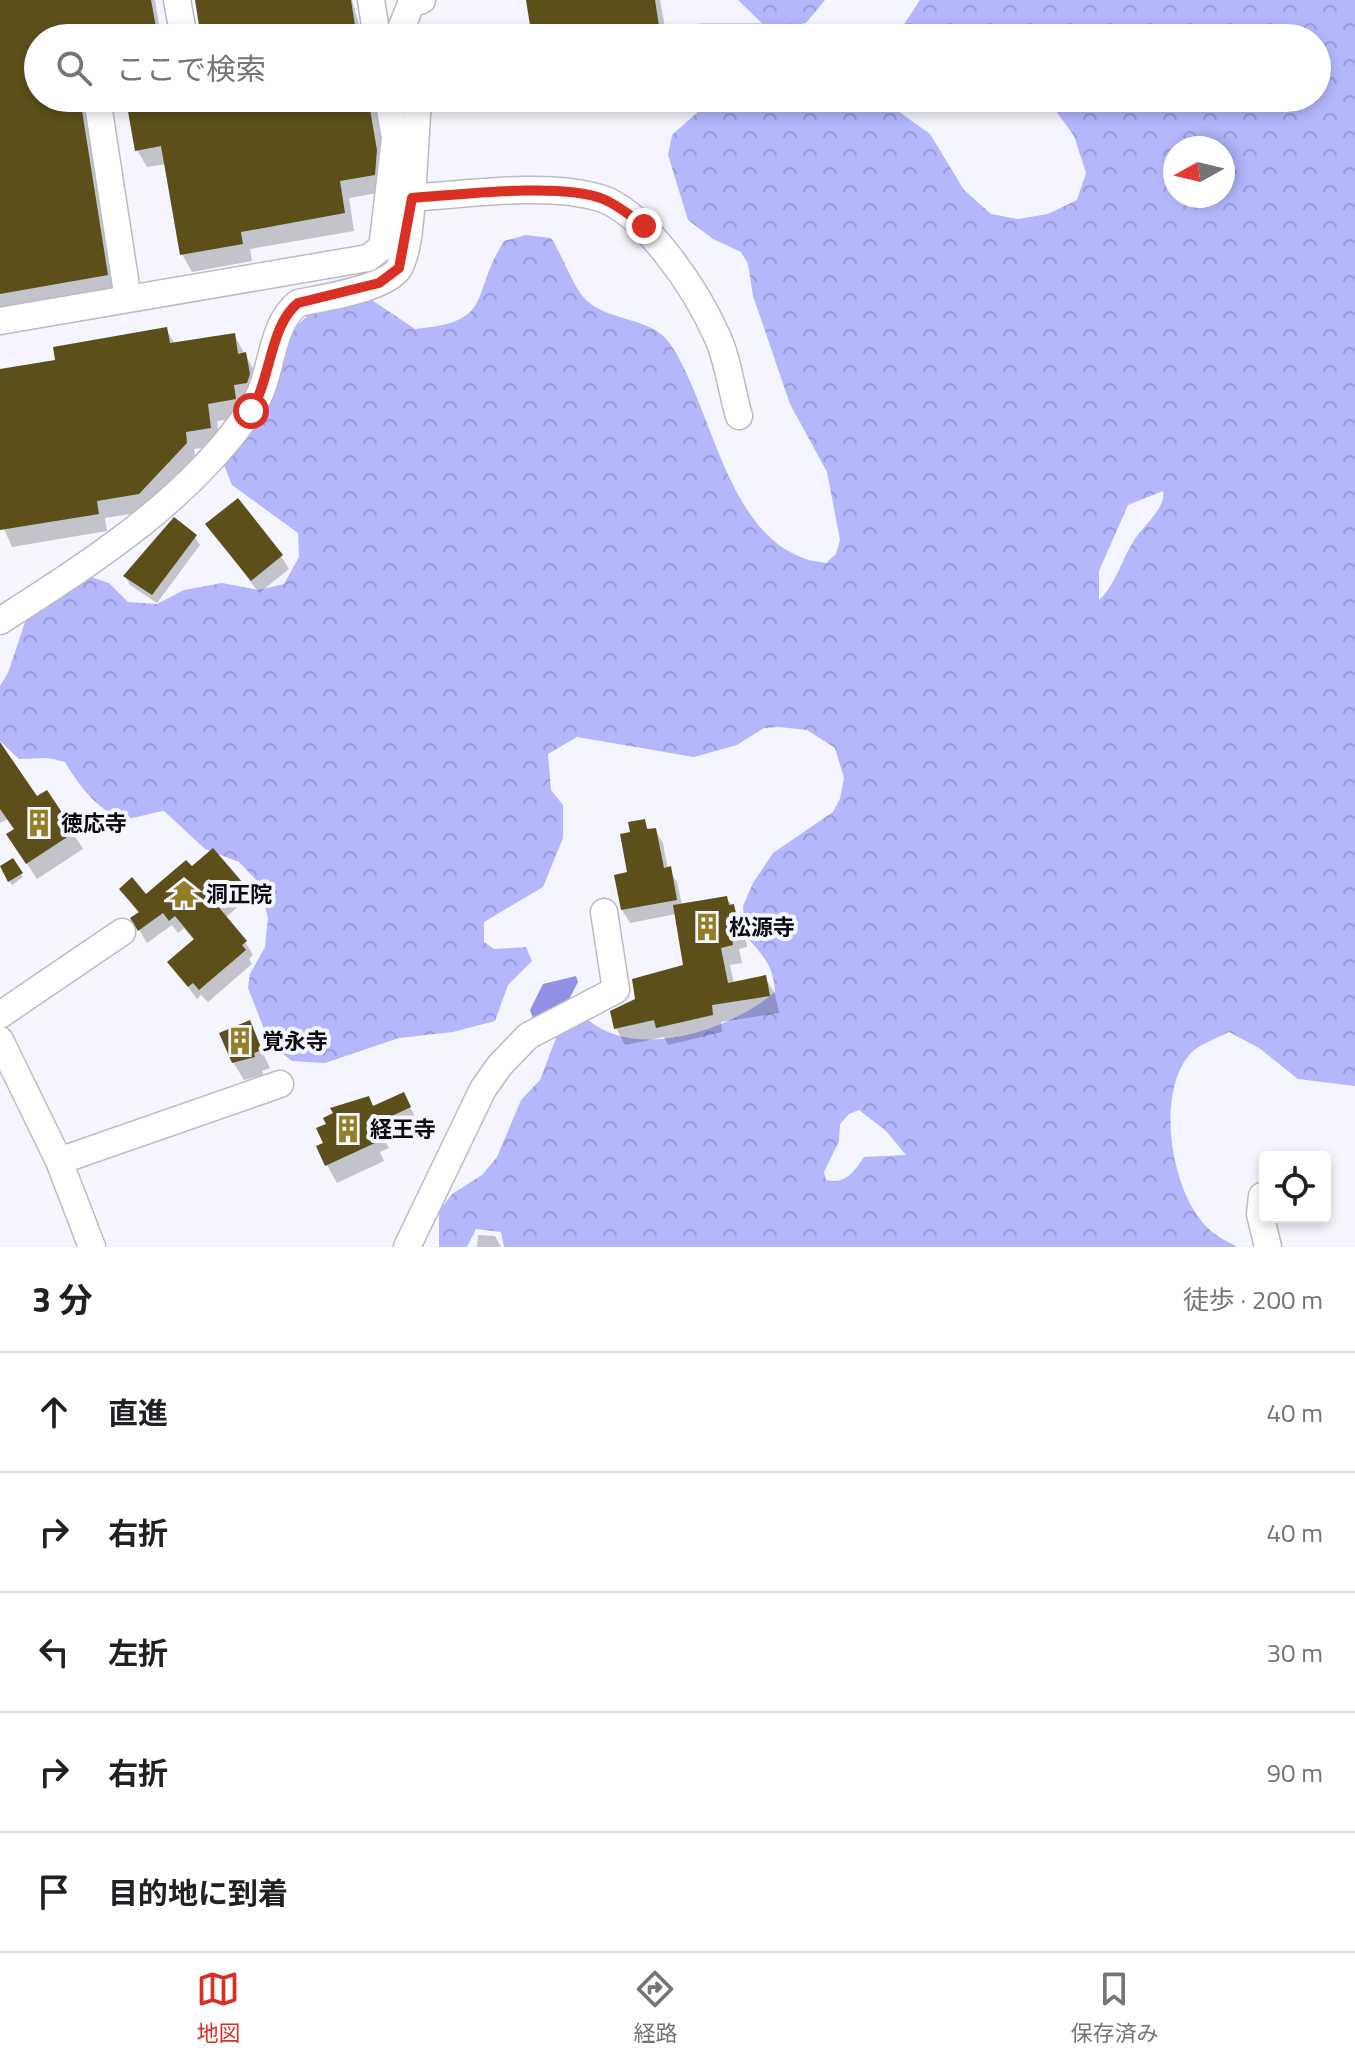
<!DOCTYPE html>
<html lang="ja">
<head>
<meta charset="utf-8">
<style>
  body { margin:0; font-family:"Titillium Web","Noto Sans JP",sans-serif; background:#f2f2f2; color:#202124 }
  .controls { position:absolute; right:24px; bottom:24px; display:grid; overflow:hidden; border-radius:8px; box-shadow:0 4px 12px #0003 }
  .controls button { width:72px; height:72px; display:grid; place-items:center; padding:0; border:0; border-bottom:2px solid #e0e0e0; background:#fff; color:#202124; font:40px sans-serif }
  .compass { position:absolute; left:1163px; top:136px; width:72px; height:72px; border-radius:50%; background:#fff; box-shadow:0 4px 12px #0003; rotate:262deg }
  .stop { position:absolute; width:24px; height:24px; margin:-18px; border:6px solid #d93025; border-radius:50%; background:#fff }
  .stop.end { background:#d93025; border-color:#fff; box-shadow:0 2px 8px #0008 }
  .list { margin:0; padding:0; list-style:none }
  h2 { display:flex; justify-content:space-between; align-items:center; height:104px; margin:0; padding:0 32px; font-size:34px }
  h2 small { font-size:26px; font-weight:400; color:#757577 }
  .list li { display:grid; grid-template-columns:52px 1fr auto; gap:24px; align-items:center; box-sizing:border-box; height:120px; padding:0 32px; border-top:2px solid #e0e0e0 }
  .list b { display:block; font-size:30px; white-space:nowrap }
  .list em { font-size:26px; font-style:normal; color:#757577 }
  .icon { flex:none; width:44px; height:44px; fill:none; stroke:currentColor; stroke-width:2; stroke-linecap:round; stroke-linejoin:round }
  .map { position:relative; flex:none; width:1355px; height:1247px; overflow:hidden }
  .search { position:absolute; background:#fff; box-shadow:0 4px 12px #0003; left:24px; right:24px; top:24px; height:88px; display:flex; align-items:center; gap:20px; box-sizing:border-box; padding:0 28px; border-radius:44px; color:#757577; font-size:30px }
  .sheet { height:704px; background:#fff }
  nav { display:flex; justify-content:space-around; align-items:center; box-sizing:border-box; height:112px; border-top:2px solid #e0e0e0; background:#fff; font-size:22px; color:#757577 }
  nav a { display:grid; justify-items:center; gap:4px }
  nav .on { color:#d93025 }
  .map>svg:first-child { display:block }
</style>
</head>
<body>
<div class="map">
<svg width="1355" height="1247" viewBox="0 0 1355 1247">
  <defs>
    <pattern id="forest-crowns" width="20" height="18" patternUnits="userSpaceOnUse" patternTransform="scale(2)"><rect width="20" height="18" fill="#b4b7fc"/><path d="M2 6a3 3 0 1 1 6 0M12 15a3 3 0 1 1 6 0" fill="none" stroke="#9a9cd7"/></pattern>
  </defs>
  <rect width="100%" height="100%" fill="#f4f5fe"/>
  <path fill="url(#forest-crowns)" fill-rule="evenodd" d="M738,0H825L806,23L769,30Z
    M920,0H1355V1086L1298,1079L1259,1048L1229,1032C1218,1038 1199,1044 1191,1053C1154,1093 1171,1197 1211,1231C1218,1237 1229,1242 1237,1247H504L501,1232L476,1229L467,1247H439V1211L452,1194L482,1175L497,1157L521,1100L540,1080L556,1038L568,1022L587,1019C637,1062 730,1030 775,992C774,967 763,954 746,937L743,906L753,883L773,853L833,812L840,799L844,778L835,748L807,730L779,727L764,728L737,745L694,757L577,737L548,754L551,790L563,805V838L543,887L484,922V942L494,949L526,947L532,961L508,985L495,1021L453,1032L399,1038L325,1063L292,1061L270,1044L248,988L250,974L265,947L268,918L259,883L239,862L205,849L164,811C154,812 143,816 132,818C104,821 77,783 65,762L48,758L19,759L0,741V686L8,673L28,613L85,575L109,583L128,602L157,604L184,590L222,583L258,590L284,584L299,557L298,533L232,485L224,465L273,390L295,327L311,313L363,294L415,329C496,322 469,296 504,241L526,235L551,238C563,256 573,288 587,301C612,323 652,316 671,345C716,413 728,553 826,563L836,554L840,540L827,472L790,404L753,296L748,264L741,252L713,239L688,220L668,155L672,135L701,109L736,98H880L930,134L964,190L991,214L1018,219L1048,214L1077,200L1086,173L1074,136L1048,100L1038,98H1317V38H895ZM1175,148H1223V196H1175ZM1163,491C1167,507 1143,526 1135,539C1122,558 1116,585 1099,600V571L1128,505ZM859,1110L886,1131L906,1155L864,1157C854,1172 845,1185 826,1180L824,1172L839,1141L840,1124L849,1114Z"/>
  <path fill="#9091e5" d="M576,976L578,982L565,1007L541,1020L533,1018L530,1010L543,984Z"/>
  <path fill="#0003" d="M0,0H155L161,38H38V98H91L84,99L114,288L0,309Z
    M197,0H352L363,38H203Z
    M528,0H660L667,38H535Z
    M187,98H374L386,169L384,192L349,198L354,231L250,249L252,261L192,272L182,254L167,164L147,167L137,150Z
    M166,329L175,344L234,335L255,372L245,417L217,421L220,446L194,449L196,461L149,511L105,518L107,531L12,547L0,520V371L58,361Z
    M208,525L281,556L289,569L259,593Z
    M195,537L200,545L157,603L130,585L125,576Z
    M0,763L73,833L83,849L37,879L18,850L15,830L8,819L0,823Z
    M644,821L649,831L655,830L663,843L668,869L677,882L682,905L726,898L733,906L743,923L747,947L739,949L742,963L730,965L734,984L765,977L775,994L779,1013L721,1022L722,1032L668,1045L664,1037L625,1045L616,1028L638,1000L685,967L676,914L630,923L622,910L632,834Z
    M12,861L23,877L12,885L1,868Z
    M191,869L241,884L249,897L225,918L245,942L253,955L249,959L252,964L208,1002L201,995L197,999L170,963L195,942L184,928L178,933L172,925L147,943L133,919L140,915L121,889L146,897Z
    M249,1023L270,1068L262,1071L264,1075L244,1080L233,1062Z
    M403,1094L420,1126L385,1141L389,1148L380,1152L384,1161L337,1183L327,1165L374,1108Z
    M478,1235L495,1236L501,1247H477Z"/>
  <path fill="#5c4f1a" d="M0,0H151L158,38H38V98H80L108,275L0,294Z
    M195,0H351L357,38H201Z
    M526,0H655L659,26L593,38H532Z
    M176,98H368L377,150L375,175L340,181L345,213L241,232L243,244L180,255L161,146L135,151L127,106Z
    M167,327L170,343L235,333L238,354L246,352L250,374L247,383L234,385L236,399L208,404L211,428L186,432L187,443L139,494L97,501L99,514L0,530V369L55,360L53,347Z
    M238,498L283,555L251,581L205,524Z
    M174,517L197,535L152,595L123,576Z
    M0,742L37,796L47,790L75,832L26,864L6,834L14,829L0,809Z
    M645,819L647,829L656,828L664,868L671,866L677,900L621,910L614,875L627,872L620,834L630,832L628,822Z
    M213,848L243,883L217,905L247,941L242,945L246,950L199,990L193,983L188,987L167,962L194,939L175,916L169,921L163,913L138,931L130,918L139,912L119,889L132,877L146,894L186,860L192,866Z
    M13,858L23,873L8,882L0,866Z
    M727,896L729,905L734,904L739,930L731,932L733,945L721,948L728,983L766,975L770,996L712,1005L713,1015L656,1028L654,1020L614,1029L610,1011L635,999L632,979L683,965L673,905Z
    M250,1020L262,1050L254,1053L255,1057L232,1063L219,1033Z
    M404,1092L411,1107L377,1123L380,1130L371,1134L375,1143L325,1166L316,1146L323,1143L316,1128L326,1124L323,1118L333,1113L330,1108L369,1096L373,1106Z"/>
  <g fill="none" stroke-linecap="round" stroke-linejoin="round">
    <defs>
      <path id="minor" d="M177,0L184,38
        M371,0L377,38
        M393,38L399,34L411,4L422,0
        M701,38H798
        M97,98L128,299
        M412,198L418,98
        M0,321L368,258L381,248L383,241L395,138L388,98
        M0,621C93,561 189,501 252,408C274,377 268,327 298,303C322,298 386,289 399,268C409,250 410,219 412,198C464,194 550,182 600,198C645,212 697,291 716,334C728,358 731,389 739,416
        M0,1015L122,932
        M0,1040L59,1161L92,1247
        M59,1161L280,1084
        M1262,1196L1260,1214L1268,1247
        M407,1247L483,1089L500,1065L528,1036L616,990L604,912"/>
    </defs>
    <use href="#minor" stroke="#bbbbc6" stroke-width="29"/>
    <use href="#minor" stroke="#fff" stroke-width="26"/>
  </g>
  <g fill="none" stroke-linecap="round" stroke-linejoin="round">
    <path stroke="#d93025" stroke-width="10" d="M251,411C271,379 270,325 298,303L379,283L399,268L412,198C457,195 562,182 603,199C618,205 631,216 644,226"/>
  </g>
  <defs>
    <symbol id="building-bare" viewBox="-9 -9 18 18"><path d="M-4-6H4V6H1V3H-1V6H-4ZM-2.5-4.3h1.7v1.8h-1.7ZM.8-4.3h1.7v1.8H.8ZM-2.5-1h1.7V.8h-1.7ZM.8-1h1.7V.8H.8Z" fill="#947e25" stroke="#f4f5fe" stroke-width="2.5" paint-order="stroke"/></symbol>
    <symbol id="temple-bare" viewBox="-9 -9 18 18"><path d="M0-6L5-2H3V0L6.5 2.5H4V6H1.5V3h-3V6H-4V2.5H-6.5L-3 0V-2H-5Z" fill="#947e25" stroke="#f4f5fe" stroke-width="2.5" paint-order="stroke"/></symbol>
  </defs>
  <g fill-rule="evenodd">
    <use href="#building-bare" x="19" y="803" width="40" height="40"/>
    <use href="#temple-bare" x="164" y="874" width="40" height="40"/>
    <use href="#building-bare" x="687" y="907" width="40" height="40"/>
    <use href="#building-bare" x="220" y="1021" width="40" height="40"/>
    <use href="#building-bare" x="328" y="1109" width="40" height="40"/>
  </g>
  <g text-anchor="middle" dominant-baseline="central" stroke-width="8" stroke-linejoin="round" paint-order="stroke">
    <g font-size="22" font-weight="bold" fill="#0d0d11" stroke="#f4f5fe" text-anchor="start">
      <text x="61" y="823">徳応寺</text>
      <text x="206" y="894">洞正院</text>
      <text x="729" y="927">松源寺</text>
      <text x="262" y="1041">覚永寺</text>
      <text x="370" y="1129">経王寺</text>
    </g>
  </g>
</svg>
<div class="controls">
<button><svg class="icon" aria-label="locate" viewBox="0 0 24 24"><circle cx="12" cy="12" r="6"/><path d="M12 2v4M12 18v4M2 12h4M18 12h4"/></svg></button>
</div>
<svg class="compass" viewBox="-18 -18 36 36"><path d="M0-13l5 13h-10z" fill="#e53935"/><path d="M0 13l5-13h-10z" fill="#757577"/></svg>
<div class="stop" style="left:251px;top:411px"></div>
<div class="stop end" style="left:644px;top:226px"></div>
<div class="search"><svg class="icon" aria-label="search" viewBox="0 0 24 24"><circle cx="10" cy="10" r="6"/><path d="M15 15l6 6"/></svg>ここで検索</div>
</div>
<section class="sheet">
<h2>3 分<small>徒歩 · 200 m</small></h2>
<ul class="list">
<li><svg class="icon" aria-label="ahead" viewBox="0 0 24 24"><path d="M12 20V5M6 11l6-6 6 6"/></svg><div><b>直進</b></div><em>40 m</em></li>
<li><svg class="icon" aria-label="right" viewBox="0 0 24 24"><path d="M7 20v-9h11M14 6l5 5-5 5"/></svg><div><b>右折</b></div><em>40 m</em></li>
<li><svg class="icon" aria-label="left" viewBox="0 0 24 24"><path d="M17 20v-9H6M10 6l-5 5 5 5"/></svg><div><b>左折</b></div><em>30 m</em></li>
<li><svg class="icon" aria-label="right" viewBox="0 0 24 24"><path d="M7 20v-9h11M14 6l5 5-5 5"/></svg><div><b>右折</b></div><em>90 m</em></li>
<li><svg class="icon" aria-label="arrive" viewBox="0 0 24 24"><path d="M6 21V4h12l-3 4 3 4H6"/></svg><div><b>目的地に到着</b></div></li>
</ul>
</section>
<nav>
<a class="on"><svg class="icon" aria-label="map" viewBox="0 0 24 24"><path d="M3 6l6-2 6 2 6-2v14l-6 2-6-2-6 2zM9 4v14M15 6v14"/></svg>地図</a>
<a><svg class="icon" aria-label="directions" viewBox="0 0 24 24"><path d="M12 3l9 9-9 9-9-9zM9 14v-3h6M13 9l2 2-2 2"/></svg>経路</a>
<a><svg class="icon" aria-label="saved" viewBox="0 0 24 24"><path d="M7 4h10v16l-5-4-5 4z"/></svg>保存済み</a>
</nav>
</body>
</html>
